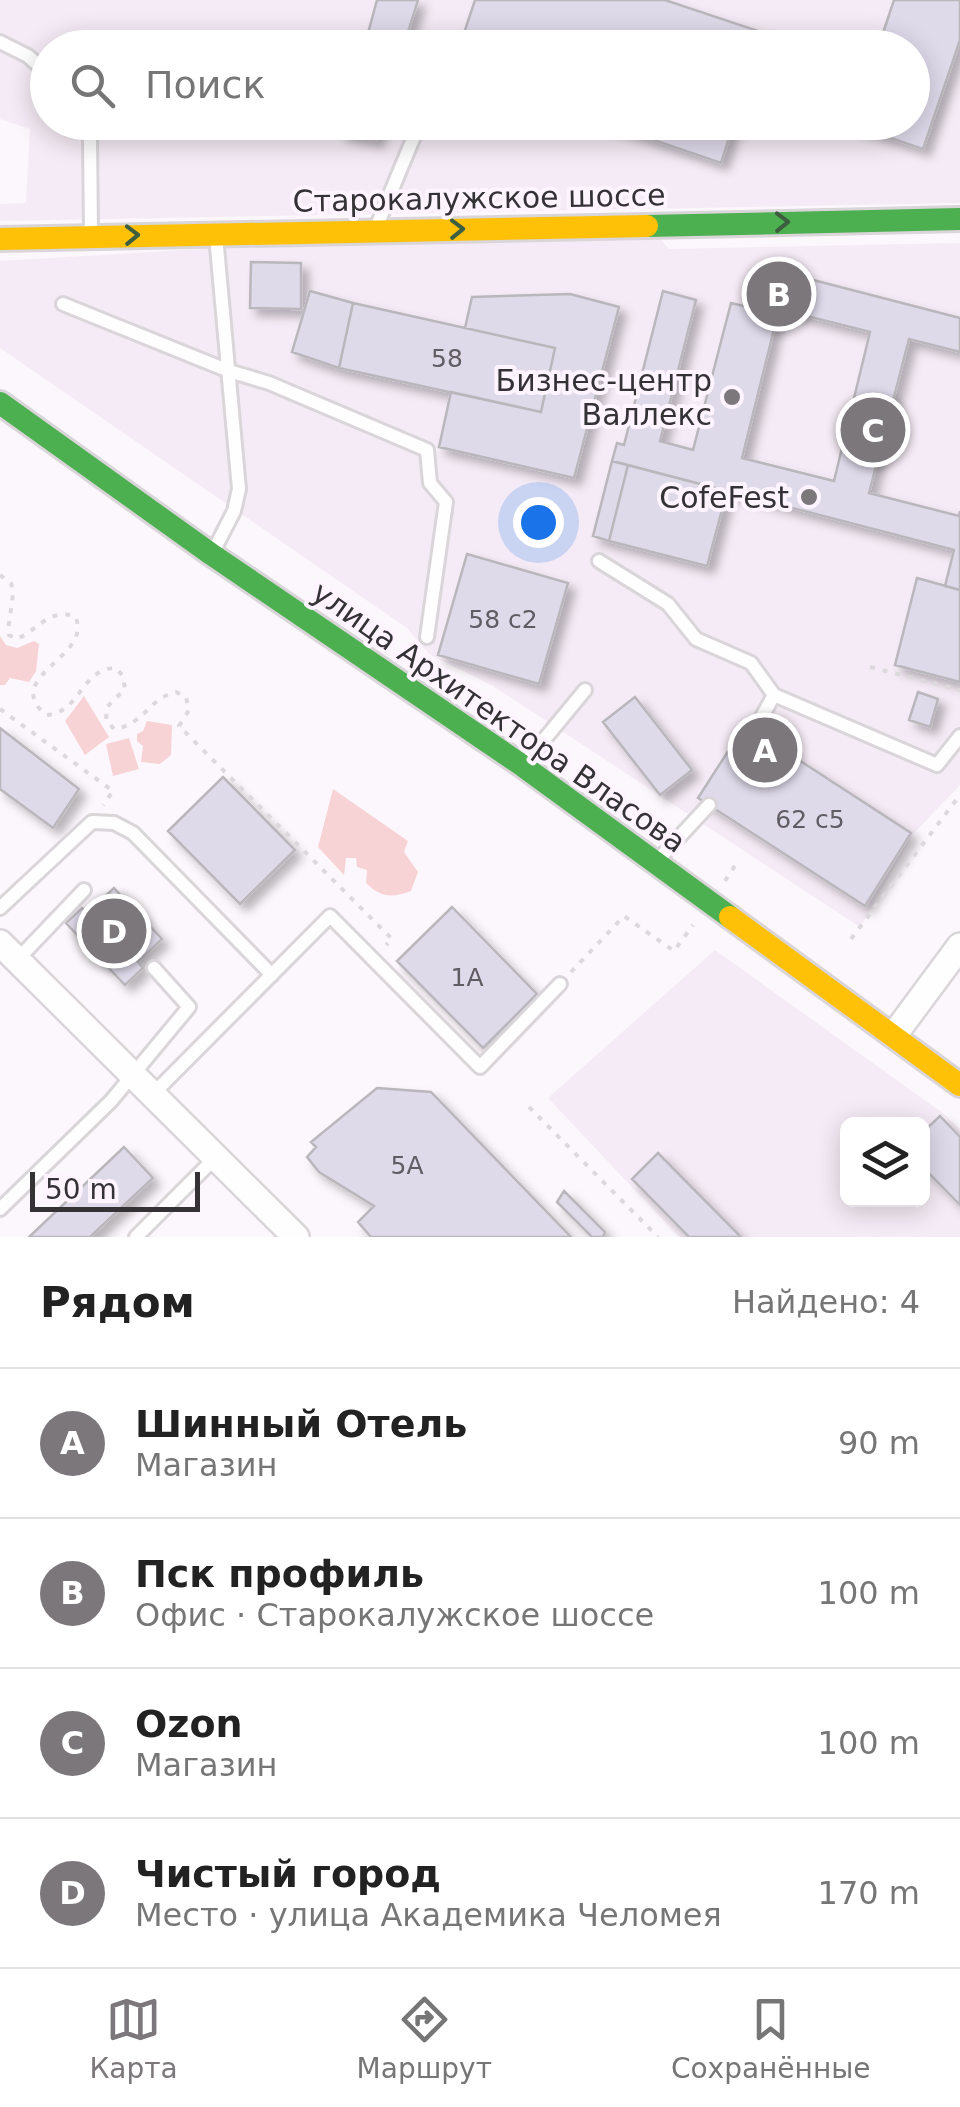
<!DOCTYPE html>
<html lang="ru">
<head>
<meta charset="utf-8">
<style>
  body { margin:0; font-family:"DejaVu Sans",sans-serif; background:#f6f6f6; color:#222 }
  .controls { position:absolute; right:30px; bottom:30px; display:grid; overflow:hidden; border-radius:15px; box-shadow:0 5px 25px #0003 }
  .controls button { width:90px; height:90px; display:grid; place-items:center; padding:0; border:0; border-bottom:2px solid #e0e0e0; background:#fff; color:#222; font:50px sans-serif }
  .scale { position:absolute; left:30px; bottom:25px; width:170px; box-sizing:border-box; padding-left:10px; border:5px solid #353236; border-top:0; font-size:28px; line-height:35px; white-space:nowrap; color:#353236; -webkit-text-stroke:8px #fdf4ff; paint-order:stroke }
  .you { position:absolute; left:538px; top:522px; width:35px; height:35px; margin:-25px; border:8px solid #fff; border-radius:50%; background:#1a73e8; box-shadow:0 0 0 15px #1a73e833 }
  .badge { display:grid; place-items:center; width:65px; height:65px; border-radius:50%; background:#7b777b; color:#fff; font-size:32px; font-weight:700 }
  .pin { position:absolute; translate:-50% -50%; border:5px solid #fff; box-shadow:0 2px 10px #0006 }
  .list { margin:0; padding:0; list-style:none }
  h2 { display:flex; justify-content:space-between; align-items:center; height:130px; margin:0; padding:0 40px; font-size:42px }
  h2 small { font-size:32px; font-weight:400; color:#767676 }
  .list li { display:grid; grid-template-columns:65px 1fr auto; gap:30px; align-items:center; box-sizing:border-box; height:150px; padding:0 40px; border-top:2px solid #e0e0e0 }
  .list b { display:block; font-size:38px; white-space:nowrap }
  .list p { margin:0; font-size:32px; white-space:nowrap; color:#767676 }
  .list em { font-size:32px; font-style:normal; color:#767676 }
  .icon { flex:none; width:55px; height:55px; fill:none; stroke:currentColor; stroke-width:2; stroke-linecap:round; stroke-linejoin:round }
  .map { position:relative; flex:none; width:960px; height:1237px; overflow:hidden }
  .search { position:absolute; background:#fff; box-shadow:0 5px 25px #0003; left:30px; right:30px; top:30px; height:110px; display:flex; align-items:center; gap:25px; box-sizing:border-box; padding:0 35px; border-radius:55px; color:#767676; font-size:38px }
  .sheet { height:730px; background:#fff }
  nav { display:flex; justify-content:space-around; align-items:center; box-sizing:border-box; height:140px; border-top:2px solid #e0e0e0; background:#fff; font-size:28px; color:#767676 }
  nav a { display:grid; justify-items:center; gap:5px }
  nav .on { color:#7b777b }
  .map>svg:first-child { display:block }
</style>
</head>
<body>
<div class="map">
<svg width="960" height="1237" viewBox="0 0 960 1237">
  <defs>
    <filter id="shadow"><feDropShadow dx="7" dy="7" stdDeviation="5" flood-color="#0004"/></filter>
  </defs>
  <rect width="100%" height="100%" fill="#fcf7fc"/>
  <path fill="#f5ebf6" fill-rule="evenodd" d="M0,0H960V203L0,221V204L26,203L30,129L0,119ZM48,48H912V122H48Z
    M660,239L669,249L960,243V785L914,833L860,927L493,686L429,654L407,628L0,348V261L218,248Z
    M715,950L944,1114L960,1130V1237H679L548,1098ZM848,1124H922V1200H848Z"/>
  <path fill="#f8d3d6" d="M0,636L6,645L17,648L34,641L39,644L36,671L29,682L10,678L5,685H0Z
    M84,696L109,737L85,755L65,721Z
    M147,721L172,725L171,755L160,764L141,762L143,746L137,741V734L143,731Z
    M129,738L139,769L113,776L106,744Z
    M333,789L408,841L404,852L418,872L411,891C391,898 382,898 366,883L367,870L357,867L356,858H346L344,875L318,847Z"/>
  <path fill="#dfdaea" stroke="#b9b7bb" stroke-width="2.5" fill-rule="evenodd" filter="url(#shadow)" d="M377,0H418L403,48H364Z
    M475,0H665L764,33L759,48H459Z
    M894,0H960V40L923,149L852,125L912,122V48H878Z
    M343,122H381L376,140L340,133Z
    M601,122H734L721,163Z
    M251,262L301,263V309L250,308Z
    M794,275L960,318V352L909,339L869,493L959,516L960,511V590L945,586L954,550L612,461L617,443L624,445L663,291L696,300L660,441L693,450L731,303L748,307L753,287L765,290L768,280L791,286ZM779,309L870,332L834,481L742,458Z
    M310,291L353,303L339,368L292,352Z
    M570,294L619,307L574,478L439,447L451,392L541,412L555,348L465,328L472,297Z
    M353,303L555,348L541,412L339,368Z
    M612,461L628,465L609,541L593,536Z
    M628,465L727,491L707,566L609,541Z
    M467,554L568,583L539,684L438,655Z
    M917,578L960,590V682L895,665Z
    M918,692L938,699L930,727L909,720Z
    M635,697L692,770L660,795L603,722Z
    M745,725L911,833L865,906L698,798Z
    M0,728L79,789L53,828L0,789Z
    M223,777L295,850L240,904L168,831Z
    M114,888L162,939L138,962L143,968L125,985L66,923L82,908L87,913Z
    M452,907L537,994L483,1048L397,961Z
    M377,1088L431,1092L571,1237H371L358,1222L374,1206L319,1172L307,1157L316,1147L311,1142Z
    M940,1116L960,1137V1205L922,1166V1133Z
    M124,1147L153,1178L90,1237H29Z
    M658,1153L741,1237H689L632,1179Z
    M564,1191L605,1232L603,1237H592L557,1202Z"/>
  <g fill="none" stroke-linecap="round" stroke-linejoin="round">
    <defs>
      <path id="lane" d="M0,42L28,56L48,74
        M81,122L90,138L91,233
        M376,228L420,122
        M63,304L229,371L269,383L427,450L430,483L446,502L427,637
        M212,554L234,511L239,489L216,236
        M599,561L668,604L696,639L751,663L774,695L937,765L960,736
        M754,731L774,695
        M524,764L585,690
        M658,860L709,805
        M0,908L92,822L114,823L133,833L272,975
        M18,959L84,890
        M153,1094L330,916L480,1067L560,984
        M0,1209L111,1101L189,1007L154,968
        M136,1237L216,1157"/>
      <path id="street" d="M0,943L296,1237
        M894,1035L960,946"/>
      <path id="fast" d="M647,226L960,219
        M0,403L211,554L523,766L730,917"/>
      <path id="slow" d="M0,239L647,226
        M730,917L960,1085"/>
    </defs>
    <use href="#lane" stroke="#d9d5d9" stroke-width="18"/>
    <use href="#street" stroke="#d9d5d9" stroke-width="30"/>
    <use href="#fast" stroke="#d9d5d9" stroke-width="28"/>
    <use href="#slow" stroke="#d9d5d9" stroke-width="28"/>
    <path stroke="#dbd9db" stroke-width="4" stroke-dasharray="5 8" stroke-linecap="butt" d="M0,575L11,583C16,602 7,616 9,635L17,639C39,629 48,609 75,616C95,657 0,676 46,715C80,714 81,668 116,668L123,676L125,689L107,707L106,720L114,729C144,725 149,698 176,692L186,697L189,710L179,726L392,939L386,945
      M870,667L960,690
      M0,709L113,791L103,805
      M725,881L736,864
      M851,939L960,795
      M571,972L624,916L674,951L693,925
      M529,1107L658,1237"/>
    <use href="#lane" stroke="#fffeff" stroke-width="12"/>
    <use href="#street" stroke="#fffeff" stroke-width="25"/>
    <use href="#fast" stroke="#4caf50" stroke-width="22"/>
    <use href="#slow" stroke="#ffc107" stroke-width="22"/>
  </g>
  <defs><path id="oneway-chevron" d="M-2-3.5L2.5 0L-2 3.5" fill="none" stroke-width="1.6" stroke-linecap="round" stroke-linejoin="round" transform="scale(2.5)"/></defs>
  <g stroke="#3d5e3f">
    <use href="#oneway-chevron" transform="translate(782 222) rotate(-1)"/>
    <use href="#oneway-chevron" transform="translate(457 229) rotate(-1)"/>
    <use href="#oneway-chevron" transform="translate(132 235) rotate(-1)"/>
  </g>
  <g fill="#7b777b" stroke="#fdf4ff" stroke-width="4">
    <circle cx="732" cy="397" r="10"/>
    <circle cx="809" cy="497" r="10"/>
  </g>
  <g text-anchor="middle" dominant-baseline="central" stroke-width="8" stroke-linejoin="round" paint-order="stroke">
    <g font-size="25" fill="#605c63">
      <text x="447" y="358">58</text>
      <text x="503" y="619">58 с2</text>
      <text x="810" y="819">62 с5</text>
      <text x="467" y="977">1А</text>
      <text x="407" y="1165">5А</text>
    </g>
    <g font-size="30" fill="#353236" stroke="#fdf4ff">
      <text transform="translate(479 198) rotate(-1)">Старокалужское шоссе</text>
      <text transform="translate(499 717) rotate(35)">улица Архитектора Власова</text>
    </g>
    <g font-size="30" fill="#353236" stroke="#fdf4ff" text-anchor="end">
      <text x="712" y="380">Бизнес-центр<tspan x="712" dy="34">Валлекс</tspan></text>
      <text x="789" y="497">CofeFest</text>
    </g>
  </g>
</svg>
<div class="controls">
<button><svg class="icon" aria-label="layers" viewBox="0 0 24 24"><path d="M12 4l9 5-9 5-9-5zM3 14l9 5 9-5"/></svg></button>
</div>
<div class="scale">50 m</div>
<div class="you"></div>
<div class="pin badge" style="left:765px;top:750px">A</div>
<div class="pin badge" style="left:779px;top:294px">B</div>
<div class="pin badge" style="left:873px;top:430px">C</div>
<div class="pin badge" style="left:114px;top:931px">D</div>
<div class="search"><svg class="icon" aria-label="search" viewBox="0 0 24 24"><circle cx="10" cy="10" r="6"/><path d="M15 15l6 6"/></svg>Поиск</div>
</div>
<section class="sheet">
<h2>Рядом<small>Найдено: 4</small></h2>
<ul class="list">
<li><span class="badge">A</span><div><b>Шинный Отель</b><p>Магазин</p></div><em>90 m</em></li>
<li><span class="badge">B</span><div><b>Пск профиль</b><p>Офис · Старокалужское шоссе</p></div><em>100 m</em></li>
<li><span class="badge">C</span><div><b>Ozon</b><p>Магазин</p></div><em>100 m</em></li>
<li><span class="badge">D</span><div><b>Чистый город</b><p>Место · улица Академика Челомея</p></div><em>170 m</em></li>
</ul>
</section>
<nav>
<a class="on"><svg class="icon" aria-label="map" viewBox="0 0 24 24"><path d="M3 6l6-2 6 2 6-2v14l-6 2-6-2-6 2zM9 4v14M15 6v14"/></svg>Карта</a>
<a><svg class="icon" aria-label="directions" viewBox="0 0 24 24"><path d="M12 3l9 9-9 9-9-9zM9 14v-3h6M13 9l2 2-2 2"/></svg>Маршрут</a>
<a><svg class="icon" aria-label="saved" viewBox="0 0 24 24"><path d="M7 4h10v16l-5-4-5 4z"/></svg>Сохранённые</a>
</nav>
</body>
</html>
